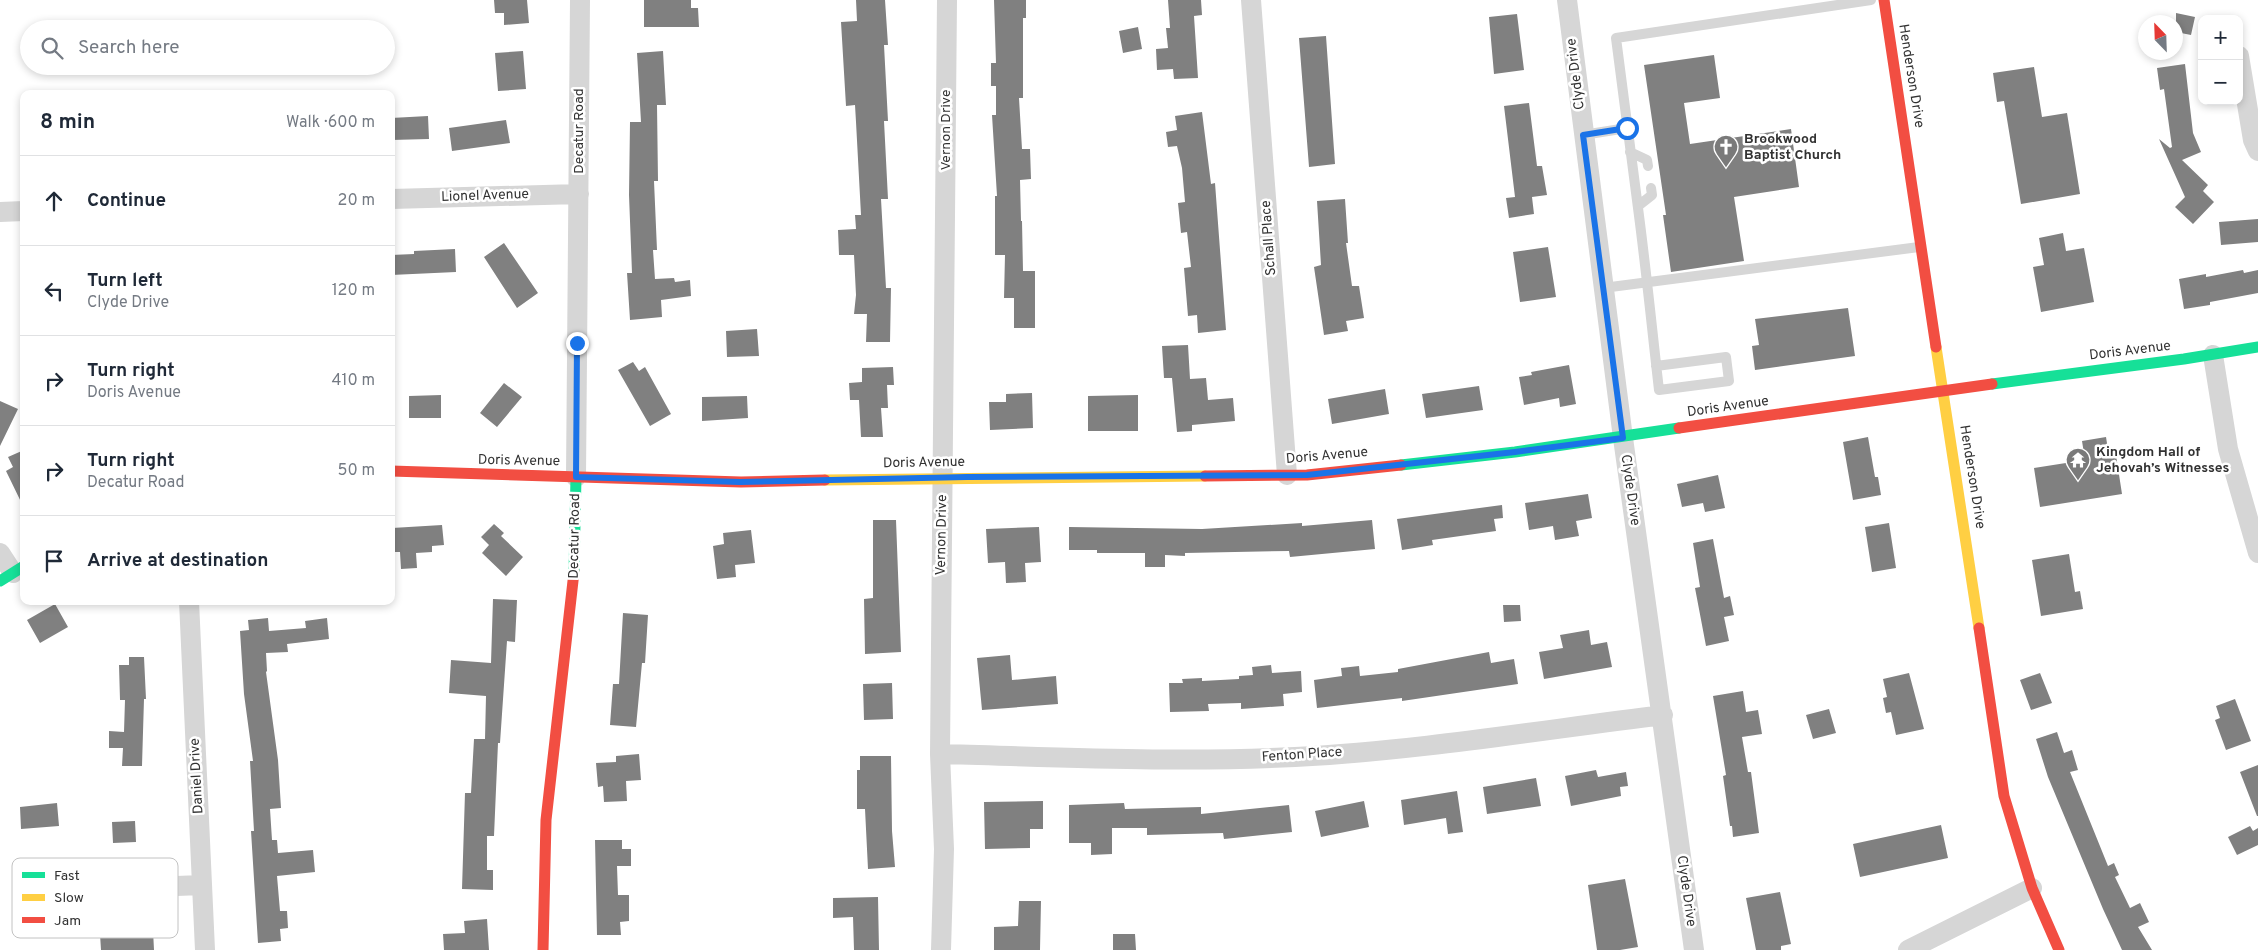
<!DOCTYPE html>
<html lang="en">
<head>
<meta charset="utf-8">
<style>
  body { margin:0; font-family:Overpass,sans-serif; background:#f6f6f7; color:#1f2937 }
  .controls { position:absolute; right:15px; top:15px; display:grid; overflow:hidden; border-radius:10px; box-shadow:0 2px 8px #0003 }
  .controls button { width:45px; height:45px; display:grid; place-items:center; padding:0; border:0; border-bottom:1px solid #e0e1e3; background:#fff; color:#1f2937; font:25px sans-serif }
  .compass { position:absolute; left:2138px; top:15px; width:45px; height:45px; border-radius:50%; background:#fff; box-shadow:0 2px 8px #0003; rotate:337deg }
  .stop { position:absolute; width:15px; height:15px; margin:-11px; border:4px solid #1a73e8; border-radius:50%; background:#fff }
  .stop.end { background:#1a73e8; border-color:#fff; box-shadow:0 1px 5px #0008 }
  .list { margin:0; padding:0; list-style:none }
  h2 { display:flex; justify-content:space-between; align-items:center; height:65px; margin:0; padding:0 20px; font-size:21px }
  h2 small { font-size:16px; font-weight:400; color:#747a83 }
  .list li { display:grid; grid-template-columns:32px 1fr auto; gap:15px; align-items:center; box-sizing:border-box; height:90px; padding:0 20px; border-top:1px solid #e0e1e3 }
  .list b { display:block; font-size:19px; white-space:nowrap }
  .list p { margin:0; font-size:16px; white-space:nowrap; color:#747a83 }
  .list em { font-size:16px; font-style:normal; color:#747a83 }
  .icon { flex:none; width:28px; height:28px; fill:none; stroke:currentColor; stroke-width:2; stroke-linecap:round; stroke-linejoin:round }
  .map { position:relative; flex:none; width:2258px; height:950px; overflow:hidden }
  .search { position:absolute; background:#fff; box-shadow:0 2px 8px #0003; left:20px; top:20px; width:375px; height:55px; display:flex; align-items:center; gap:12px; box-sizing:border-box; padding:0 18px; border-radius:28px; color:#747a83; font-size:19px }
  .panel { position:absolute; background:#fff; box-shadow:0 2px 8px #0003; left:20px; top:90px; width:375px; height:515px; border-radius:10px }
  .map>svg:first-child { display:block }
</style>
</head>
<body>
<div class="map">
<svg width="2258" height="950" viewBox="0 0 2258 950">
  <rect width="100%" height="100%" fill="#fff"/>
  <path fill="#808080" d="M494,0H527L529,23L504,25V13H495Z
    M644,0H691V8H698L699,27H644Z
    M856,0H885L888,45H884L888,121H884L888,199H881L886,288H891L890,342H866L867,314H854L856,295L854,255H839L838,230L856,229L855,215H861L856,122L855,105L846,106L841,22L857,21Z
    M994,0H1026V18H1023V98H1019L1022,149H1030L1031,179L1020,180L1021,221H1022L1023,271H1035V328H1014V298H1004L1005,255H995V196H997L992,115H996V86H991V63H996Z
    M1168,0H1201L1202,15L1194,16L1198,78L1174,79L1173,69L1157,70L1156,49L1168,48L1166,28H1170Z
    M2176,13L2195,17L2191,35L2176,32Z
    M1517,14L1524,70L1494,74L1489,17Z
    M1138,27L1142,49L1123,53L1119,31Z
    M1326,36L1335,164L1309,167L1299,38Z
    M523,51L526,89L498,91L495,53Z
    M663,51L666,105H657L658,181H654L657,250H653L655,279L674,278L675,282L690,280L691,296L661,300L662,317L630,320L627,273H632L629,195L630,122H641L637,53Z
    M1714,55L1720,98L1684,103L1690,144L1791,129L1799,187L1734,197L1744,261L1671,272L1663,215H1666L1644,65Z
    M2185,64L2193,133L2201,152L2182,160L2208,185L2203,191L2214,202L2193,224L2175,207L2185,197L2159,139L2170,148L2172,147L2164,89L2160,90L2157,68Z
    M2034,67L2042,117L2067,113L2080,194L2021,204L2004,101L1997,102L1993,73Z
    M1529,103L1537,166H1542L1547,195L1532,197L1534,214L1509,218L1506,198L1515,197L1504,106Z
    M1202,112L1211,184L1215,183L1226,330L1198,333L1197,315L1188,316L1184,268L1191,267L1187,232L1181,233L1178,203L1185,202L1182,168L1177,146L1168,147L1166,132L1177,130L1175,116Z
    M428,116L429,139L391,140V118Z
    M506,120L510,143L452,151L449,128Z
    M1345,199L1348,243H1346L1352,286H1359L1364,318L1346,321L1348,331L1324,335L1314,267L1321,265L1317,201Z
    M2258,219V242L2221,245L2219,222Z
    M2063,233L2066,251L2084,248L2094,302L2041,312L2033,267L2044,265L2039,238Z
    M504,243L538,293L517,308L484,257Z
    M1548,247L1556,297L1520,302L1513,252Z
    M455,249L456,272L391,275V255L414,254V251Z
    M2243,270L2244,273L2258,270V293L2210,302V305L2184,309L2179,279L2206,274V277Z
    M1848,308L1855,356L1755,370L1752,346L1759,345L1755,319Z
    M757,329L759,356L727,357L726,331Z
    M1188,345L1190,379L1206,378L1208,400L1233,398L1235,421L1192,425V431L1177,432L1172,378H1164L1162,346Z
    M633,362L639,371L645,367L671,414L650,426L618,370Z
    M1569,365L1576,404L1560,407L1559,398L1524,405L1519,377L1532,375L1531,372Z
    M893,367L894,385H887L888,408H881L883,437H861L859,400H850L849,383L862,382V368Z
    M504,383L522,397L497,427L480,413Z
    M1479,386L1483,410L1426,418L1422,394Z
    M1385,389L1389,414L1332,424L1328,399Z
    M1032,393L1033,428L990,430L989,402H1006V394Z
    M441,395V418H409V396Z
    M1138,395V431H1088V396Z
    M747,396L748,418L702,421V397Z
    M0,401L18,409L0,446Z
    M1868,437L1875,477H1878L1881,495L1853,500L1843,442Z
    M2106,437L2109,456L2116,455L2122,494L2040,507L2034,468L2085,460L2082,441Z
    M24,450V508L6,471L13,467L8,457Z
    M1718,475L1725,508L1705,512L1703,503L1682,507L1677,484Z
    M1588,494L1592,518L1576,521L1579,536L1555,540L1553,526L1529,530L1525,503Z
    M1502,505L1503,518L1494,519L1496,531L1432,540L1433,545L1402,550L1397,519Z
    M873,520H896L901,652L865,654L864,599L873,598Z
    M1372,520L1375,549L1290,557L1289,551L1185,553V556L1165,555V567H1145V553H1097V550H1069V527L1202,529L1302,523V526Z
    M1889,523L1896,568L1872,572L1865,527Z
    M494,524L504,533L501,536L523,557L506,576L482,553L489,545L481,537Z
    M442,525L444,545L432,546V552L416,553L417,568L401,569L400,552H394L392,528Z
    M1039,527L1041,562L1025,563L1026,582L1006,583L1005,562L988,563L986,529Z
    M751,530L755,563L735,565L736,577L717,579L713,546L724,544L723,533Z
    M1713,539L1724,598L1730,596L1734,615L1724,617L1729,641L1706,646L1695,588L1700,587L1693,543Z
    M2069,554L2075,592L2080,591L2083,609L2041,616L2032,560Z
    M493,599L517,600L515,642L507,641L500,743H498L494,836H487V870H493V890L462,889L465,793H471L474,739H485L486,696L449,693L451,660L491,663Z
    M55,604L68,627L40,643L27,620Z
    M1503,605H1520L1521,621L1504,622Z
    M623,613L648,615L645,663H642L636,727L610,725L613,684H619Z
    M268,618L269,631L306,628L305,621L327,618L329,639L287,644L288,652L266,653L267,671L266,672L278,760L281,808L270,809L272,840H277L278,853L313,850L315,872L277,876L280,911H287L288,928L280,929L281,941L258,943L251,831H254L250,761H253L244,694L240,631L249,630L248,620Z
    M1589,630L1591,645L1607,642L1612,667L1544,679L1539,652L1563,648L1560,635Z
    M1489,652L1491,663L1514,659L1518,684L1402,701V698L1317,708L1314,680L1342,676L1341,668L1359,666L1360,676L1398,672V669Z
    M1010,655L1012,680L1056,676L1058,704L982,710L977,658Z
    M129,657H144L146,699H144L142,766H122L123,748H109V731L124,732L125,700H120L119,665H129Z
    M1271,665L1272,673L1301,671L1302,692L1283,694L1284,706L1241,709V703L1208,704L1209,711L1170,712L1169,683H1183L1182,679L1202,678V681L1239,679V676L1253,675L1252,667Z
    M1909,673L1924,729L1896,735L1891,712L1886,713L1883,698L1887,697L1883,679Z
    M2040,673L2052,703L2031,710L2020,680Z
    M892,683L893,719L864,720L863,684Z
    M1743,691L1746,712L1758,710L1762,734L1742,737L1748,772H1751L1759,833L1733,837L1732,826H1730L1723,776L1726,775L1713,696Z
    M2235,699L2251,741L2226,750L2215,720L2220,718L2216,706Z
    M1829,709L1836,733L1813,739L1806,715Z
    M2057,732L2064,753L2072,750L2078,770L2070,772L2108,866L2114,863L2119,875L2115,877L2130,908L2140,903L2149,922L2138,927L2152,950H2122L2103,909L2048,777L2036,739Z
    M639,754L641,780L626,781L627,801L604,802L603,786L598,787L596,763L616,762V756Z
    M860,756H891L892,831L895,867L868,869L865,809H857V770H860Z
    M2258,765V816H2257L2240,772Z
    M1596,770L1598,777L1626,772L1628,786L1620,787L1621,796L1571,806L1565,776Z
    M1536,778L1541,806L1487,814L1483,787Z
    M1457,791L1463,832L1448,834L1446,818L1404,825L1401,800Z
    M1043,801V829H1030V848L985,849L984,802Z
    M1364,801L1369,827L1321,837L1315,811Z
    M57,803L59,826L21,829L20,807Z
    M1124,803L1125,809L1201,807V814L1289,805L1292,832L1224,839L1223,833L1147,835V828H1112V854L1091,855V843H1069V805Z
    M135,821L136,842L113,843L112,822Z
    M1941,825L1948,858L1860,877L1853,844Z
    M2250,826L2253,831L2258,828V845L2237,855L2228,837Z
    M595,840H622V849H631V866H617L618,895H629V921L620,922L621,935H597Z
    M1625,879L1638,947L1620,950H1597L1588,885Z
    M1780,892L1791,944L1781,946V950H1756L1746,898Z
    M878,897L879,950H854L853,917L833,918V898Z
    M1019,901H1041L1040,950H994V927L1018,926Z
    M487,919L489,950H444L443,934L465,933L464,921Z
    M153,930L154,950H101L100,934Z
    M1113,934H1135L1136,950H1113Z"/>
  <g fill="none" stroke-linecap="round" stroke-linejoin="round">
    <path stroke="#d6d6d6" stroke-width="10" d="M1583,135L1627,128
      M1630,152L1647,160L1648,166
      M1638,206L1652,195L1651,188
      M1603,288L1919,247
      M1656,366L1726,357L1729,381L1659,390C1652,329 1646,268 1638,208C1631,151 1623,95 1616,38L1871,0"/>
    <path stroke="#d6d6d6" stroke-width="20" d="M1251,0L1287,475
      M1567,0L1623,438L1694,950
      M2239,56L2253,140L2258,151
      M391,199L579,194
      M0,212L24,211
      M2213,355L2228,449L2258,553
      M576,477L580,0
      M0,553L13,573
      M189,601L205,950
      M940,754C1058,757 1177,763 1295,757C1418,751 1541,730 1663,715
      M47,891L202,885
      M941,950L944,849L940,754L947,0
      M1908,950L2032,888"/>
    <path stroke="#16e098" stroke-width="11" d="M1992,384L2184,359L2258,347
      M1401,465L1515,452L1679,428
      M574,572L576,477
      M0,581L24,566"/>
    <path stroke="#ffcf43" stroke-width="11" d="M1936,347L1979,628
      M825,480L1205,476"/>
    <path stroke="#f24e42" stroke-width="11" d="M1884,0L1936,347
      M1679,428L1992,384
      M391,471L741,482L825,480
      M1205,476L1307,475L1401,465
      M1979,628L2004,796L2032,888L2059,950
      M543,950L546,820L574,572"/>
  </g>
  <g fill="none" stroke-linecap="round" stroke-linejoin="round">
    <path stroke="#1a73e8" stroke-width="6" d="M577,343L576,477L740,482L967,477L1307,475L1515,452L1623,438L1583,135L1627,128"/>
  </g>
  <defs>
    <symbol id="church-pin" viewBox="-11 -11 22 30"><path d="M0 17L-7.5 6A9.5 9.5 0 1 1 7.5 6Z" fill="#7a7a7a" stroke="#fff"/><path d="M-1.2-6h2.4v3.5h3.3v2.4h-3.3V6h-2.4V-.1h-3.3v-2.4h3.3Z" fill="#fff"/></symbol>
    <symbol id="temple-pin" viewBox="-11 -11 22 30"><path d="M0 17L-7.5 6A9.5 9.5 0 1 1 7.5 6Z" fill="#7a7a7a" stroke="#fff"/><path d="M0-6L5-2H3V0L6.5 2.5H4V6H1.5V3h-3V6H-4V2.5H-6.5L-3 0V-2H-5Z" fill="#fff"/></symbol>
  </defs>
  <g fill-rule="evenodd">
    <use href="#church-pin" x="1712" y="133" width="28" height="38"/>
    <use href="#temple-pin" x="2064" y="446" width="28" height="38"/>
  </g>
  <g text-anchor="middle" dominant-baseline="central" stroke-width="5" stroke-linejoin="round" paint-order="stroke">
    <g font-size="14" fill="#323232" stroke="#fff">
      <text transform="translate(1576 74) rotate(-97)">Clyde Drive</text>
      <text transform="translate(1911 76) rotate(81)">Henderson Drive</text>
      <text transform="translate(946 130) rotate(-90)">Vernon Drive</text>
      <text transform="translate(579 131) rotate(-90)">Decatur Road</text>
      <text transform="translate(485 196) rotate(-2)">Lionel Avenue</text>
      <text transform="translate(1269 238) rotate(-94)">Schall Place</text>
      <text transform="translate(2130 351) rotate(-7)">Doris Avenue</text>
      <text transform="translate(1728 407) rotate(-8)">Doris Avenue</text>
      <text transform="translate(1327 456) rotate(-5)">Doris Avenue</text>
      <text transform="translate(519 461) rotate(1)">Doris Avenue</text>
      <text transform="translate(924 463) rotate(-1)">Doris Avenue</text>
      <text transform="translate(1972 477) rotate(81)">Henderson Drive</text>
      <text transform="translate(1630 490) rotate(82)">Clyde Drive</text>
      <text transform="translate(942 535) rotate(-89)">Vernon Drive</text>
      <text transform="translate(575 536) rotate(-89)">Decatur Road</text>
      <text transform="translate(1302 755) rotate(-4)">Fenton Place</text>
      <text transform="translate(197 776) rotate(-93)">Daniel Drive</text>
      <text transform="translate(1686 891) rotate(82)">Clyde Drive</text>
    </g>
    <g font-size="14" font-weight="bold" fill="#323232" stroke="#fff" text-anchor="start">
      <text x="1744" y="139">Brookwood<tspan x="1744" dy="16">Baptist Church</tspan></text>
      <text x="2096" y="452">Kingdom Hall of<tspan x="2096" dy="16">Jehovah’s Witnesses</tspan></text>
    </g>
  </g>
  <rect x="12" y="858" width="166" height="80" rx="8" fill="#fff" stroke="#c2c2c2" stroke-width="1"/>
  <rect x="22" y="872" width="23" height="6" fill="#16e098"/>
  <rect x="22" y="894" width="23" height="7" fill="#ffcf43"/>
  <rect x="22" y="917" width="23" height="6" fill="#f24e42"/>
  <g font-size="14" fill="#323232">
    <text x="54" y="880">Fast</text>
    <text x="54" y="902">Slow</text>
    <text x="54" y="925">Jam</text>
  </g>
</svg>
<div class="controls">
<button>+</button>
<button>−</button>
</div>
<svg class="compass" viewBox="-18 -18 36 36"><path d="M0-13l5 13h-10z" fill="#e53935"/><path d="M0 13l5-13h-10z" fill="#747a83"/></svg>
<div class="stop" style="left:1627px;top:128px"></div>
<div class="stop end" style="left:577px;top:343px"></div>
<div class="search"><svg class="icon" aria-label="search" viewBox="0 0 24 24"><circle cx="10" cy="10" r="6"/><path d="M15 15l6 6"/></svg>Search here</div>
<section class="panel">
<h2>8 min<small>Walk · 600 m</small></h2>
<ul class="list">
<li><svg class="icon" aria-label="ahead" viewBox="0 0 24 24"><path d="M12 20V5M6 11l6-6 6 6"/></svg><div><b>Continue</b></div><em>20 m</em></li>
<li><svg class="icon" aria-label="left" viewBox="0 0 24 24"><path d="M17 20v-9H6M10 6l-5 5 5 5"/></svg><div><b>Turn left</b><p>Clyde Drive</p></div><em>120 m</em></li>
<li><svg class="icon" aria-label="right" viewBox="0 0 24 24"><path d="M7 20v-9h11M14 6l5 5-5 5"/></svg><div><b>Turn right</b><p>Doris Avenue</p></div><em>410 m</em></li>
<li><svg class="icon" aria-label="right" viewBox="0 0 24 24"><path d="M7 20v-9h11M14 6l5 5-5 5"/></svg><div><b>Turn right</b><p>Decatur Road</p></div><em>50 m</em></li>
<li><svg class="icon" aria-label="arrive" viewBox="0 0 24 24"><path d="M6 21V4h12l-3 4 3 4H6"/></svg><div><b>Arrive at destination</b></div></li>
</ul>
</section>
</div>
</body>
</html>
